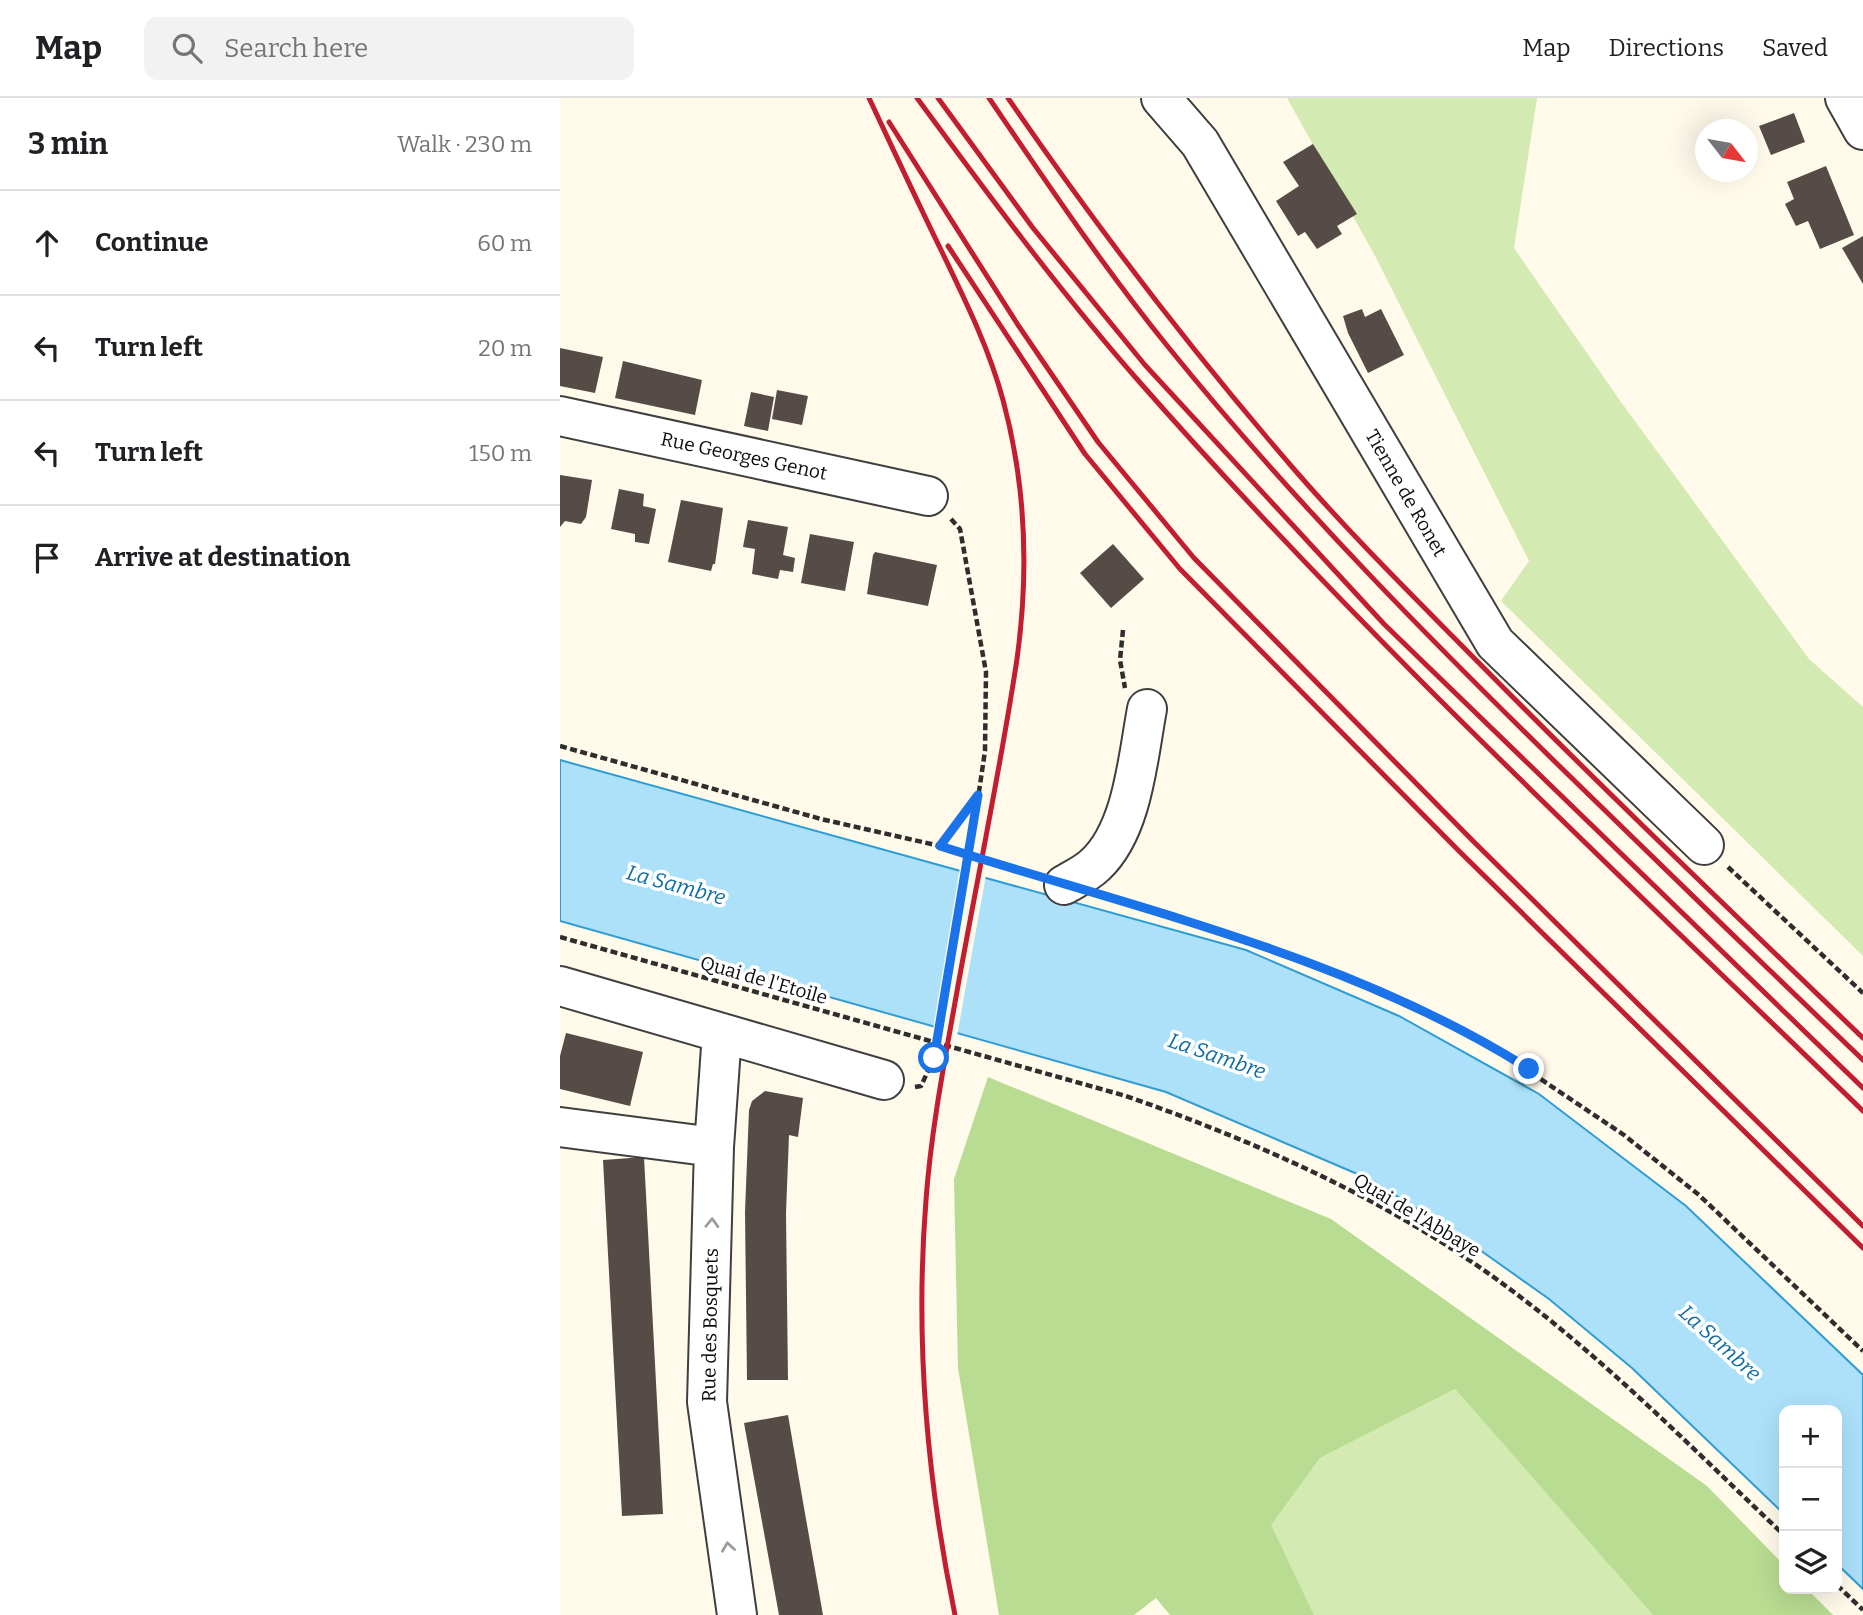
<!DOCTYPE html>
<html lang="en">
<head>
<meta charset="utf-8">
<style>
  body { margin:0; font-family:Bitter,serif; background:#f2f2f2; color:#202124 }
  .controls { position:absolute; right:21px; bottom:21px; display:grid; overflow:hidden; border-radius:14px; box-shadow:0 7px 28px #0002 }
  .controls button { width:63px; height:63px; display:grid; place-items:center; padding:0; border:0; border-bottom:2px solid #e0e0e0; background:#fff; color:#202124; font:35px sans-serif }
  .compass { position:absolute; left:1135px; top:21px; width:63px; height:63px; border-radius:50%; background:#fff; box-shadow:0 7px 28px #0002; rotate:121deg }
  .stop { position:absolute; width:21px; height:21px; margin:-16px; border:5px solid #1a73e8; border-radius:50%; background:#fff }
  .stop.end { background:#1a73e8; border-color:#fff; box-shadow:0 2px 7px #0008 }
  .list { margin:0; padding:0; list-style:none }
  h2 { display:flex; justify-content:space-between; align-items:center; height:91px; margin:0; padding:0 28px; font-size:30px }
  h2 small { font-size:23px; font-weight:400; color:#757577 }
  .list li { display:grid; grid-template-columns:46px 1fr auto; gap:21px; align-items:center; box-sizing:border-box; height:105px; padding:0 28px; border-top:2px solid #e0e0e0 }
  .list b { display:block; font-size:26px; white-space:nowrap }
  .list em { font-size:23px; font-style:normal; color:#757577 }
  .icon { flex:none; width:38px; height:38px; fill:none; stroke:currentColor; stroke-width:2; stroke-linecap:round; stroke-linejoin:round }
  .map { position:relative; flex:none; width:1303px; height:1517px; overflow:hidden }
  header { display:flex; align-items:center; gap:42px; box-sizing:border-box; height:98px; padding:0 35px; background:#fff; border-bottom:2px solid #e0e0e0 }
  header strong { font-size:33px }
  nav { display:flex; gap:38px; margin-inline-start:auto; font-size:24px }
  .search { width:490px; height:63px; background:#f2f2f2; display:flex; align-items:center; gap:18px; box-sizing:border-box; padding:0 24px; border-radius:14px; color:#757577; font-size:26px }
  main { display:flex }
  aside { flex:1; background:#fff }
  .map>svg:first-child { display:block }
</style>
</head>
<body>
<header>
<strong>Map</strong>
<div class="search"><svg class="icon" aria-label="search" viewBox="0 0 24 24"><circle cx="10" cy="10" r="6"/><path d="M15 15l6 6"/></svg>Search here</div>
<nav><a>Map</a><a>Directions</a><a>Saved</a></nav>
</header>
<main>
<aside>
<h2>3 min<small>Walk · 230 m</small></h2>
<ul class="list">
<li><svg class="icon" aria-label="ahead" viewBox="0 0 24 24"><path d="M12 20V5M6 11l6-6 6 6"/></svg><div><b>Continue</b></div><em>60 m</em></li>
<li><svg class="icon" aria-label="left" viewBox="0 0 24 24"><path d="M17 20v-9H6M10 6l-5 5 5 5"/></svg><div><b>Turn left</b></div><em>20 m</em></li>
<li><svg class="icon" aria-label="left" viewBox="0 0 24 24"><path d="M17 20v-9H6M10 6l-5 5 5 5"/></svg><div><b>Turn left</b></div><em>150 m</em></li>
<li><svg class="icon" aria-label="arrive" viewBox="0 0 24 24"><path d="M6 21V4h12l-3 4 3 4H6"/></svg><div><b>Arrive at destination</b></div></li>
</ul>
</aside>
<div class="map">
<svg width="1303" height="1517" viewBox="0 0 1303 1517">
  <rect width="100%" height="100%" fill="#fffaea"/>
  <path fill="#d3ebb2" d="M727,0H977L954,150L1061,304L1249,561L1303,609V858L941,503L969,463L814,156Z
    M895,1291L1093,1517H754L710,1427L760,1360Z"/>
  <path fill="#b8dc91" d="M428,979L771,1121L1147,1388L1224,1467V1491H1247L1273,1517H1093L895,1291L760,1360L711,1427L754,1517H610L596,1500L574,1517H439L398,1270L394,1081Z"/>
  <path fill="#ace1f9" stroke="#2f9dd4" stroke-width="2" d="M0,662L686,852L839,918L979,996L1126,1108L1303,1277V1491L1277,1466V1312H1224V1416L1072,1270L989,1201L896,1135L809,1081L606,994L0,823Z"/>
  <path fill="#fffaea" d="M400,769L426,777L397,938L373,931Z"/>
  <path fill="#554c47" d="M1234,15L1245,44L1211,57L1199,28Z
    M753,46L797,116L777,128L782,136L757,151L745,134L738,138L716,103L739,88L723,64Z
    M1266,68L1294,137L1260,151L1248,123L1236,128L1225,106L1234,101L1227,84Z
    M1303,138V186L1282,150Z
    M802,211L805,219L821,211L844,257L808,275L788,235L783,218Z
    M0,250L43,259L35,295L0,288Z
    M63,263L142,282L135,317L55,300Z
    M217,292L248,298L242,327L212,321Z
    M191,294L214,299L208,333L184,328Z
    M0,377L32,382L26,419L21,426L5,423L0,429Z
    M59,391L84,396L83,408L96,411L89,446L75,444V436L51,431Z
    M121,402L163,410L155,466H153L151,473L108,464Z
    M188,422L228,429L223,457L235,460L233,474L220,472L218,481L192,476L195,451L183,449Z
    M250,436L294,444L285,493L241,485Z
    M553,446L584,481L551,510L520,475Z
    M315,454L377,467L368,508L307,496L313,457Z
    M6,935L83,954L70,1008L0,991V958Z
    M205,993L243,1000L238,1039L229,1037L226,1115L228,1282H187L185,1114L189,1012L192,1003Z
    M84,1059L103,1416L62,1418L43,1062Z
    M228,1317L243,1404L263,1517H219L184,1325Z"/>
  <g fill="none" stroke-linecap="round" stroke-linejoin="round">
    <defs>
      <path id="minor" d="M601,0L640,45L935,545L1144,747
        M1285,0L1303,32
        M0,318L368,398
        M504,787C514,781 527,775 535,767C573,732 578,659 587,611
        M0,888L324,982
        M162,935L154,1049L147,1304L177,1517
        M0,1029L154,1049"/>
    </defs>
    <use href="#minor" stroke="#3f3f3f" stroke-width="42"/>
    <path stroke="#2e2e2e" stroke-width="4.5" stroke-dasharray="7 3.5" stroke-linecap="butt" d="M391,421L400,431L426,574L425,653L412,741
      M563,532L560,562L565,590
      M0,648L261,721L380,748L475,778
      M380,748L417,698
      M1168,769L1303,895
      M547,800L712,850L841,903L921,941L1064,1037L1139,1097L1303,1253
      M0,839L566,998C697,1044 826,1101 939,1183C1042,1258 1132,1350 1224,1437
      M355,989L361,988L374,960
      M1277,1487L1303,1512"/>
    <use href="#minor" stroke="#fff" stroke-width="38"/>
    <path stroke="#c21d30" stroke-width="5" d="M309,0C333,51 357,103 382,154C405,202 429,250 443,302C466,387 469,474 457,561C440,674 416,786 396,899C384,966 371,1034 366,1102C355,1240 367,1382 395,1517
      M357,0C427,95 498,191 576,280C803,539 1056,773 1303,1013
      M378,0L473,130L585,267L824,526L1303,990
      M429,0C487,85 544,170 609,250C737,408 880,552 1025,693C1117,783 1210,873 1303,962
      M448,0C536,128 631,252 733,370C791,437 856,501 918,564C1044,692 1174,816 1303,940
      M329,24L458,227L538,344L634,460L913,743L1303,1128
      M388,148L525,356L620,471L900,754L1303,1150"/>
    <path stroke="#2e2e2e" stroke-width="4.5" stroke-dasharray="7 3.5" stroke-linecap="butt" d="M374,960L412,741"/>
  </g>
  <defs><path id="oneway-chevron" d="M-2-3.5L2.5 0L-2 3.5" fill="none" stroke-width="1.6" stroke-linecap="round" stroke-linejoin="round" transform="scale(1.75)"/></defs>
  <g stroke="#9e9e9e">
    <use href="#oneway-chevron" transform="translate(152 1125) rotate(-88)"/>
    <use href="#oneway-chevron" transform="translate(168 1449) rotate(-98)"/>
  </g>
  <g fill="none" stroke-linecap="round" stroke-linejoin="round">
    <path stroke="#1a73e8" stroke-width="9" d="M374,960L418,697L380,748C578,811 792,859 969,971"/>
  </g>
  <g text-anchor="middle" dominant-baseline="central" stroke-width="7" stroke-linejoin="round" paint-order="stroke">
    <g font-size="19" fill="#0c0c0c" stroke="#fff">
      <text transform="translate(184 358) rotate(12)">Rue Georges Genot</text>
      <text transform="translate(846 395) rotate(60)">Tienne de Ronet</text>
      <text transform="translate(204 882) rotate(16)">Quai de l'Etoile</text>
      <text transform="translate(857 1117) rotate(31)">Quai de l'Abbaye</text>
      <text transform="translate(150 1227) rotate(-89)">Rue des Bosquets</text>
    </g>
    <g font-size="21" font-style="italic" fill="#0f6ca3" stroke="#fff">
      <text transform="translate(116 787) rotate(15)">La Sambre</text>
      <text transform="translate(657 958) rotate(19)">La Sambre</text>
      <text transform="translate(1160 1245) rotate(42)">La Sambre</text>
    </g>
  </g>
</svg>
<div class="controls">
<button>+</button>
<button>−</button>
<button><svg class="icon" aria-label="layers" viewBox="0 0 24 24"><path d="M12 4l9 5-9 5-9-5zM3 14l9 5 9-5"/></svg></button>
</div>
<svg class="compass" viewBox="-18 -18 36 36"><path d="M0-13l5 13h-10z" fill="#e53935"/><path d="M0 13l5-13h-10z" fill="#757577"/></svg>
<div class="stop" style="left:374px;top:960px"></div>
<div class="stop end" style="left:969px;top:971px"></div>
</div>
</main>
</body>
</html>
